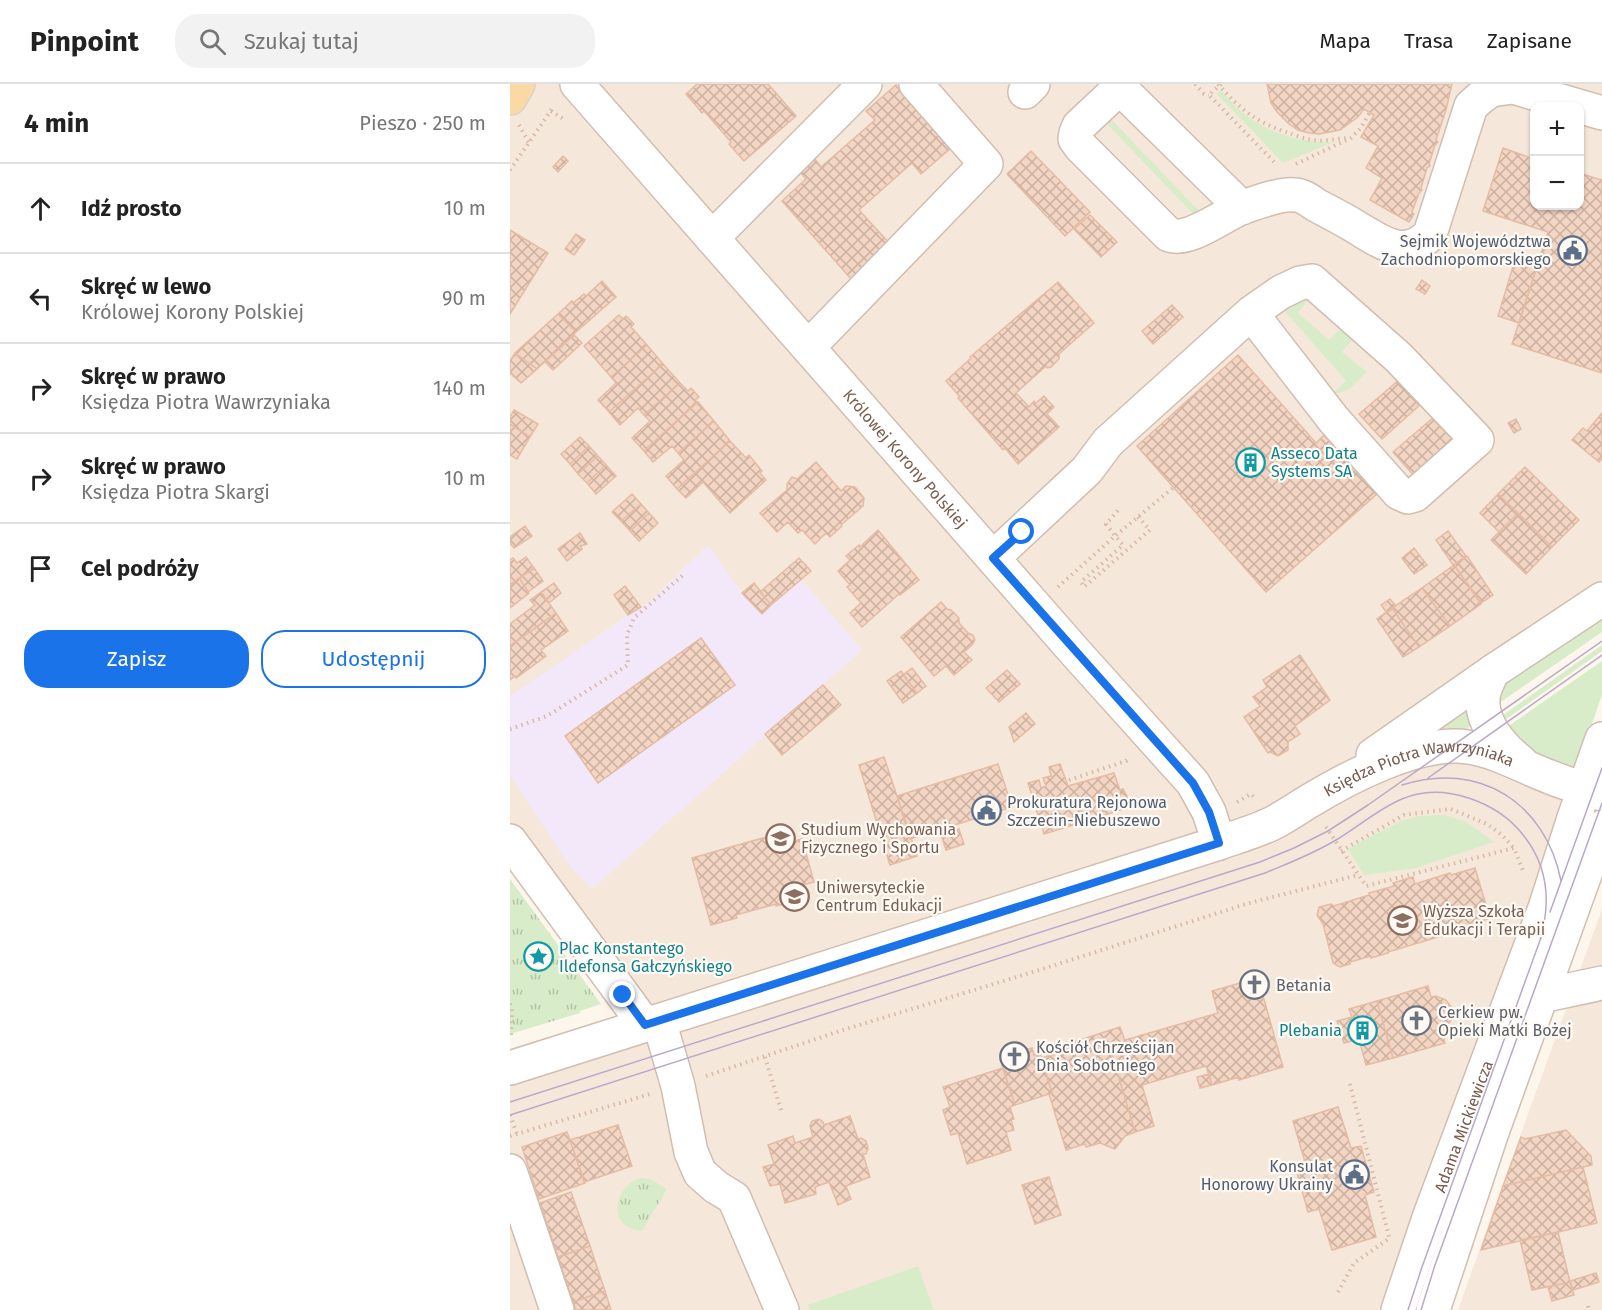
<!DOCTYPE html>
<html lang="pl">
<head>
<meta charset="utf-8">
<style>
  body { margin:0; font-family:"Fira Sans",sans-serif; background:#f2f2f2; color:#222 }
  .controls { position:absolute; right:18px; top:18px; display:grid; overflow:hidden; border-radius:12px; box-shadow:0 2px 4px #0004 }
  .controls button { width:54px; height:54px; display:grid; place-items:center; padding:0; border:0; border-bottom:2px solid #e0e0e0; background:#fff; color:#222; font:30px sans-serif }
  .stop { position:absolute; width:18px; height:18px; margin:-14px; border:4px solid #1a73e8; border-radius:50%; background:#fff }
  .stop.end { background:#1a73e8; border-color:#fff; box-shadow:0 2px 6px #0008 }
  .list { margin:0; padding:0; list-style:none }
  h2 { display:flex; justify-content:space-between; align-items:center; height:78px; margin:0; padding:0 24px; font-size:26px }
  h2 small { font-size:20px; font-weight:400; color:#767676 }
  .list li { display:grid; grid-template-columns:39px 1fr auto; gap:18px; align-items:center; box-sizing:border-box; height:90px; padding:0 24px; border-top:2px solid #e0e0e0 }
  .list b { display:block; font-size:22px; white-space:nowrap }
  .list p { margin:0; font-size:20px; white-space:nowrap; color:#767676 }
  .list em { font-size:20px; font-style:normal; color:#767676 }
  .actions { display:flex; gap:12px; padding:18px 24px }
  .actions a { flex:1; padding:14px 0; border:2px solid #1a73e8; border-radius:24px; text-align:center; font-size:21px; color:#1a73e8 }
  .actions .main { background:#1a73e8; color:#fff }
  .icon { flex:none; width:33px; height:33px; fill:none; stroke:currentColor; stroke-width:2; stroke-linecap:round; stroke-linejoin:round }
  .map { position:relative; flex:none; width:1092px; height:1226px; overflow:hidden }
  header { display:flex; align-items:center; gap:36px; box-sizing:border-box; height:84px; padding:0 30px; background:#fff; border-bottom:2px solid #e0e0e0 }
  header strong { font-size:28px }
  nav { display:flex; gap:33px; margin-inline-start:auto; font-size:21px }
  .search { width:420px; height:54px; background:#f2f2f2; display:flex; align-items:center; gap:15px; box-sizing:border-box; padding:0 21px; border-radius:24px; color:#767676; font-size:22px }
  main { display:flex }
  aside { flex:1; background:#fff }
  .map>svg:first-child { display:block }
</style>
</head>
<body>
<header>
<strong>Pinpoint</strong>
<div class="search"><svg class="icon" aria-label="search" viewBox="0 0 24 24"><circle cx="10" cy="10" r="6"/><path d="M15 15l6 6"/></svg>Szukaj tutaj</div>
<nav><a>Mapa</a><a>Trasa</a><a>Zapisane</a></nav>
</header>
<main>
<aside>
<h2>4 min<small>Pieszo · 250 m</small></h2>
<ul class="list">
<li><svg class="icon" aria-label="ahead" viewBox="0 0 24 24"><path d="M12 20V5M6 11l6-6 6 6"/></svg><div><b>Idź prosto</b></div><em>10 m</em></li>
<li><svg class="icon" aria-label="left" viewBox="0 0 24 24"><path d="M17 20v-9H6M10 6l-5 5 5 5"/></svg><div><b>Skręć w lewo</b><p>Królowej Korony Polskiej</p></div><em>90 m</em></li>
<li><svg class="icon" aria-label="right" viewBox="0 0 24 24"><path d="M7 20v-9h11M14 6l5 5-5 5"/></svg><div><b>Skręć w prawo</b><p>Księdza Piotra Wawrzyniaka</p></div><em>140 m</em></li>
<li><svg class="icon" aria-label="right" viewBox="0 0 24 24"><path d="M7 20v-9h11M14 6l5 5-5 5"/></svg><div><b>Skręć w prawo</b><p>Księdza Piotra Skargi</p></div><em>10 m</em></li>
<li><svg class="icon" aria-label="arrive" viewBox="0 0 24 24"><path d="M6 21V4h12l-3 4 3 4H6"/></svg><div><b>Cel podróży</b></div></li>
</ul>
<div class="actions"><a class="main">Zapisz</a><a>Udostępnij</a></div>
</aside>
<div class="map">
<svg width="1092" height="1226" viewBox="0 0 1092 1226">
  <defs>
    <pattern id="park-tufts" width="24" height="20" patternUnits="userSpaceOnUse" patternTransform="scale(1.5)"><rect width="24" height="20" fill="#d8ecc9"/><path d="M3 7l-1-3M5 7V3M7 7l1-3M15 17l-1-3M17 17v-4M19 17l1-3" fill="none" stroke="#b4c2a5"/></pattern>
    <pattern id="building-cross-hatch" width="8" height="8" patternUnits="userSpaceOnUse" patternTransform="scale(1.5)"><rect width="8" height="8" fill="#f3d5c3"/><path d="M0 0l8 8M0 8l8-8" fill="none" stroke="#cab0a1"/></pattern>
  </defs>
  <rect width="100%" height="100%" fill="#fdf6ec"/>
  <path fill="#f5e8da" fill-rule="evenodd" d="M21,0H1092V506L762,732L134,932L0,747V33ZM1024,22H1070V122H1024Z
    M929,668L1066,711L879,1226H0V992Z
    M1092,825V1226H948L1013,1044Z"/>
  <path fill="#f3e8fa" d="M198,461L232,509L251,530L291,495L352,566L82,805L61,784L0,691V612L142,515Z"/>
  <path fill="#d8ecc9" d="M711,6C721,18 732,30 746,38C768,52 798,60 824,58L773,79L707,10Z
    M601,35L691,129L686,133L597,40Z
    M801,212L788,229L819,256L834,241L846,251L832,268L857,288C847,297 838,311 823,309L836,297L773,225Z
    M1092,521V548L982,624L984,607Z
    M1092,561V567L992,638L989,634Z
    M1092,577V611L1069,677C1067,680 1066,682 1061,682C1045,683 1005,657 990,648Z
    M956,614L964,640L952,648H909Z
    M934,731L955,737L984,758L906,784L854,791L838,765L891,737L909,732Z
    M408,1182L424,1226H300L298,1221Z"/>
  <path fill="url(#park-tufts)" d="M0,795L91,920L70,927V929L0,950Z
    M131,1094L140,1095L157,1105L132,1147C128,1146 121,1146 118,1143C96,1130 112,1097 131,1094Z"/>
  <path fill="url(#building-cross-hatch)" stroke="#e6bba3" stroke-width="1.5" d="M187,0H258L286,32L234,77L219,60L221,58L194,27L192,29L176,10Z
    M757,0H942L936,26L926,56L928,58L925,61L919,80L920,82L917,84L911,104L912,106L909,109L902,128L904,130L899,138L860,116L872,94L856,84L868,62L851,53L864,31L854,25L848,33L830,46L809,50L799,49L788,46L779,40L767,28L761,19Z
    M386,1L441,64L411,90L402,79L349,126L381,161L342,196L272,117L296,95L290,88L305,75L311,83L365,36L356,27Z
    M993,64L1024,75V122H1070V89L1091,96L1092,95V289L1002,260L1038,148L973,127Z
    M521,67L580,128L555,152L497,90Z
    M53,72L58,77L48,88L43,83Z
    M580,131L607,158L591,173L564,145Z
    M0,146L38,169L0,230Z
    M66,150L75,156L64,171L55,165Z
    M1005,176L1027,183L1009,239L988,232Z
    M912,196L920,202L915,210L906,205Z
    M92,197L106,213L66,248L48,230L62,217L63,219L74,210L76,212Z
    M548,198L584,239L549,270V275L541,283L537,284L536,282L506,309L519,323L524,317L526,319L534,312L544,323L537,330L549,343L508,380L495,364L493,366L448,314L450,313L436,297L461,274L460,273Z
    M662,221L673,233L643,260L632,247Z
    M48,230L66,248L27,285L5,269Z
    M109,231L113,235L116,232L124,240L121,243L137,261L101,293L74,262Z
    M64,251L72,259L43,286L35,278Z
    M137,261L153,280L99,328L88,316L106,299L101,293Z
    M5,269L27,285L11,299L0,289V277Z
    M728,271L806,359L814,351L867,410L756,508L627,362Z
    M153,280L170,299L134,331L128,324L110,341L99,328Z
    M890,295L912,319L872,355L849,330Z
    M170,299L178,307L181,304L189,313L185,316L187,318L134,367L122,354L140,337L134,331Z
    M188,318L204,337L168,369L162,362L143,378L134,367Z
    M4,326L28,340L20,353L0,340V333Z
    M1092,329V375L1089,378L1062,356L1073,344L1077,347Z
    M924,333L946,358L906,394L883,368Z
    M1006,335L1011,345L1004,349L998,339Z
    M204,337L220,357L167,405L156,392L174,376L168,369Z
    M0,340L20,353L7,375L0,371Z
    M70,353L79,362L60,380L51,370Z
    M220,357L236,374L239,371L252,387L250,389L256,396L220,429L193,398L176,414L167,405Z
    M79,362L88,372L68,390L60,380Z
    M88,372L96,381L77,399L68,390Z
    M306,378L331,407L336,402L345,403L354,414L353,422L331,441L332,442L320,453L316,449L305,460L292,446L288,449L278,438L267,448L250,429L277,406V400L282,393L287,395Z
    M96,381L106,392L86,410L77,399Z
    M1015,383L1069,436L1042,463L988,410Z
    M122,410L131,420L111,437L102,428Z
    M988,410L1008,429L989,448L970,429Z
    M131,420L139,429L120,447L111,437Z
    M139,429L148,439L129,457L120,447Z
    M1008,429L1042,463L1016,490L981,456Z
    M15,442L22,452L4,464L0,459V453Z
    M368,446L409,496L390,511L389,510L352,543L340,529L351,519L337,503L340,501L328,487L340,476L336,472L349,461L350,463Z
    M938,447L956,472L943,481L926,456Z
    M70,449L77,460L70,462L72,465L57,477L48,465Z
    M904,464L917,481L904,490L892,474Z
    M957,472L983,511L971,519L944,481Z
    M16,473L24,484L0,501V476L3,474L7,479Z
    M289,474L301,487L261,521L250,508Z
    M944,481L971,520L940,542L912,504Z
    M24,484L33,497L18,508L9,494Z
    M9,494L19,509L0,524V501Z
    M44,499L51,509L39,519L31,508Z
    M244,499L261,521L252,530L232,509Z
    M115,502L131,523L118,531L104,511Z
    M912,504L940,542L909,563L882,524Z
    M31,508L46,529L0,562V540L25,521L20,516Z
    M880,515L886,522L877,529L871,521Z
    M431,518L437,525L441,526L449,534V539L458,549L463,551L465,556L462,561L454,568L462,576L444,591L436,582L424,592L391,553Z
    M882,524L909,563L893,573L867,535Z
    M46,529L58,547L31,566L36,572L6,594L5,592L0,596V562Z
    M191,554L225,601L88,699L55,652Z
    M790,571L820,616L785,642L790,650L778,658V666L768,672L760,668L758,669L734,633L750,622L743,613L757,603L753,596Z
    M402,584L416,602L407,609L393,591Z
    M497,586L510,600L489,618L476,604Z
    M391,587L407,609L393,619L377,597Z
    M313,601L331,621L272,671L255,650Z
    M516,629L525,640L504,658L499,643Z
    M374,673L407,772L380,781L349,681Z
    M488,680L502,723L400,755L387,712Z
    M550,680L558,702L604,689L610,706L613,705L617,712L618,720H614L616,724L566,741V740L534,750L518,699L529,696L531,704L536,702L533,694L541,692L539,683Z
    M443,741L445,746L449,745L454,760L436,766L431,751L437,749L435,744Z
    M274,748L277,759L292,755L304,798L289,802L292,815L266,822V820L226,831L227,834L201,841L182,774Z
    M965,784L980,834L957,843L958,844L878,868V869L861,874V872L840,878V880L830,883L823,879L813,840L807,831L809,823L821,820L824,822L859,811V809L884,802L883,799L903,793L905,800L940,789L941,791Z
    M748,894L773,983L729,996V993L702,1001L696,982L632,1001L644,1042L625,1048L601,967L617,962L615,956L708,929L702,907Z
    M918,902L921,913L926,912L936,916L942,924V935L939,939L931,945L935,959L883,974L867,917Z
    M867,917L883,974L856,981L849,955L834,959L827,937L842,933L839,925Z
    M610,943L617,962L601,967L625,1048L615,1052L605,1065L590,1059L576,1063L575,1060L556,1066L539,1010L542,1009L531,974L549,969L548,963Z
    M522,964L524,971L530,969L542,1009L505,1021L492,982L498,980L496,972Z
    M493,984L505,1021L500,1023L504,1035L501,1036L504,1046L496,1048L501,1066L457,1080L448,1049L441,1051L433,1026L440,1023L433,1003Z
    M699,990L702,1001L690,1004L687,993Z
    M828,1023L841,1064L851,1062L864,1108L855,1111L866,1153L822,1166L809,1125L798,1128L785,1082L795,1078L783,1037Z
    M340,1032L348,1055L351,1054L356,1057L358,1064L356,1070H353L360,1093L336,1102L341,1115L328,1121L319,1098L305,1103L306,1110L275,1119L270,1100L260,1102L253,1083L264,1080L258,1061L283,1052L285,1059L303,1053L300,1042L302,1037L309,1035L313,1038L314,1041Z
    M108,1041L122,1082L74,1098L60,1056Z
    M1056,1046L1081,1072L1082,1081L993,1102L1011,1053L1015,1055Z
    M57,1048L75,1099L29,1115L12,1063Z
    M1073,1083L1087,1139L971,1166L993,1102Z
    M539,1093L551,1131L525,1140L512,1101Z
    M61,1108L80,1162L48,1173L30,1119Z
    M1048,1148L1060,1198L1022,1206L1010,1156Z
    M80,1162L95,1207L63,1218L48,1173Z
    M1086,1189L1089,1198L1063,1206L1060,1197Z
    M1060,1198L1064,1211L1042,1217L1038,1203Z
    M95,1207L101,1226H66L63,1218Z"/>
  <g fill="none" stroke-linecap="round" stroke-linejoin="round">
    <defs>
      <g id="minor">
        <path id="s1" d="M67,0L566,569L683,699L699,728L709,759"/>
        <path d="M515,8L523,0"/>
        <path d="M732,124L615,9L608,8L601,12L569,42L566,49L565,55L570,62L659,151C679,158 712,132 731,124C745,119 771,109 785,111C792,111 800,117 806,121C819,128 833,135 846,143C871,158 895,177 920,150L961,22L970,14L981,6L1003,3L1092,29"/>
        <path d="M202,154L355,0"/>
        <path d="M297,262L311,250L476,80L406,0"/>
        <path d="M483,474L577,386L598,358L741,229L771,208L790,199L802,197L889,274L967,356L905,411L898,413L889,409L824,336L741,229"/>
        <path d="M982,588C979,597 973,605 973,615C971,640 993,664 1011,678"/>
        <path d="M863,671L982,588L1092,515"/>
        <path d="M0,757L135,941"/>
        <path d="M1031,912L1092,899"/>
        <path d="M149,937L168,1002L181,1068L190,1089L206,1103L224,1114L272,1226"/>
        <path id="s2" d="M0,984L709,759C726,753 744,748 761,740C773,734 785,726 796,719C837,694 910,655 958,663C987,667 1013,683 1040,693C1057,700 1075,705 1092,710"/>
        <path d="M0,1087L47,1226"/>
        <path id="s3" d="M888,1226L920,1131L1035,824L1064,734L1092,655"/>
        <path d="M923,1226L981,1051L1092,743"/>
      </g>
      <path id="major" d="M0,14L8,0"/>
    </defs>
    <use href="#minor" stroke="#d1beb0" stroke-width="36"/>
    <use href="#major" stroke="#dad1cd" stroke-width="36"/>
    <path stroke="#d9b8a5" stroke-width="4" stroke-dasharray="1.5 4.5" stroke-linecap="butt" d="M685,0L694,10L699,11
      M708,0C730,25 744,37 776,48C784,51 794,55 803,56C816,58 828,54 840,54
      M711,0L699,11L767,81
      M41,27L55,36
      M9,41L19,59
      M786,80L841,54L851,44L860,28
      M0,86L44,22
      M628,433L640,446L574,503L571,498L613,461L605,452L664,403
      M548,503L605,452L596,440L610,424
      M0,645L37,632L118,581L117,551L124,534L173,491
      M559,696L616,677L619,674
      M727,718L741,710L745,714
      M816,743L856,802L1004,764L1014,789
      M831,767L894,731L941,725L977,740L992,751L1004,764
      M0,920L2,923L1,953
      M255,973L271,1026
      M196,992L333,946L526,887L736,820L848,791
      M840,1000L879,1153
      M0,1031L7,1050
      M0,1052L140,1010
      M828,1208L844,1179L880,1154
      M1078,1222L1079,1226"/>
    <use href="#minor" stroke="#fff" stroke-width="33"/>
    <use href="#major" stroke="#fbd9a5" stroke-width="33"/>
    <path stroke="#b9a8c9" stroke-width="1.5" d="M918,694L1092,571
      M892,701C969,676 1036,719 1051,797
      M1040,828L1092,684
      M0,1018L750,778L784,764L818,747L858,721L1092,557
      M0,1031L755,789C779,779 803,770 826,756C848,743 868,725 892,715C933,697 988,718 1014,752C1039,784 1041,819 1030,856
      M898,1226L912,1183L1033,848
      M911,1226L925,1181L1092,719"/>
  </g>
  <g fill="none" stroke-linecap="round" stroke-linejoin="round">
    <path stroke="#1a73e8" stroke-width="8" d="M113,911L135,941L709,759L699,728L683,699L483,474L512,448"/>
  </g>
  <defs>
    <symbol id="civic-ring" viewBox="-11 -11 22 22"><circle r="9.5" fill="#fffaf3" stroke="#5c6f8a" stroke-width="1.5"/><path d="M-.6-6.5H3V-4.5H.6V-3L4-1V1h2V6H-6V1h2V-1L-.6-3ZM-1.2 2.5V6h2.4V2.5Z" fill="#5c6f8a"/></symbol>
    <symbol id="building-ring" viewBox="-11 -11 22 22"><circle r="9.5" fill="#fffaf3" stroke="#0f9aa8" stroke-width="1.5"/><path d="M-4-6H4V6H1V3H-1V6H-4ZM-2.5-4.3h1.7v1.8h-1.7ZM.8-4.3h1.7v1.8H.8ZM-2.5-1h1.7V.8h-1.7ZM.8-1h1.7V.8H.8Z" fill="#0f9aa8"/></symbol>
    <symbol id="university-ring" viewBox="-11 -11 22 22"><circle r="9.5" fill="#fffaf3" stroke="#8d6e63" stroke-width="1.5"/><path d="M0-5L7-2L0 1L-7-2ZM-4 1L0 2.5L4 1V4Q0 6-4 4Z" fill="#8d6e63"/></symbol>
    <symbol id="sight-ring" viewBox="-11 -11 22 22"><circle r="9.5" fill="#fffaf3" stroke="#0f9aa8" stroke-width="1.5"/><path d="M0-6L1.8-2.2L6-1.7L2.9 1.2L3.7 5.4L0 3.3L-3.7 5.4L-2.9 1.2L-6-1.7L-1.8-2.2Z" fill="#0f9aa8"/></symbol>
    <symbol id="church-ring" viewBox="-11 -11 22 22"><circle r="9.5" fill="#fffaf3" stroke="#6b7280" stroke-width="1.5"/><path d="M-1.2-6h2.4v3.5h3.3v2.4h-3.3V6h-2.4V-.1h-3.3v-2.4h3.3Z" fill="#6b7280"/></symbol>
  </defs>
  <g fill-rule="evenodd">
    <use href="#civic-ring" x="1046" y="150" width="33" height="33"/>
    <use href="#building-ring" x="724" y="362" width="33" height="33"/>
    <use href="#civic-ring" x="460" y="710" width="33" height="33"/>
    <use href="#university-ring" x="254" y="738" width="33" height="33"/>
    <use href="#university-ring" x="268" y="796" width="33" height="33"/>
    <use href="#university-ring" x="876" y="820" width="33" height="33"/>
    <use href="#sight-ring" x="12" y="856" width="33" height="33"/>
    <use href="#church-ring" x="728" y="884" width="33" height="33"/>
    <use href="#church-ring" x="890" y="920" width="33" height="33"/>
    <use href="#building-ring" x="836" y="930" width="33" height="33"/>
    <use href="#church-ring" x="488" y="956" width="33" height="33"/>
    <use href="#civic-ring" x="828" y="1074" width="33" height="33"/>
  </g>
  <g text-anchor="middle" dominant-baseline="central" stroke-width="4.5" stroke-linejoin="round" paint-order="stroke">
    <g font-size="16" fill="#4e5e75" stroke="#fffaf3" text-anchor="end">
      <text x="1041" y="157">Sejmik Województwa<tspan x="1041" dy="18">Zachodniopomorskiego</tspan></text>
      <text x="497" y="718" text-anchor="start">Prokuratura Rejonowa<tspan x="497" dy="18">Szczecin-Niebuszewo</tspan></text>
      <text x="823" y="1082">Konsulat<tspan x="823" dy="18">Honorowy Ukrainy</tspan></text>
    </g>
    <g font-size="16" fill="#0d838f" stroke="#fffaf3" text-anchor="start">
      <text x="761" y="369">Asseco Data<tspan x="761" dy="18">Systems SA</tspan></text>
      <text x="49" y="864">Plac Konstantego<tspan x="49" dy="18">Ildefonsa Gałczyńskiego</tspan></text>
      <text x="832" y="946" text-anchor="end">Plebania</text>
    </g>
    <g font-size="16" fill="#7a5c4d" stroke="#fffaf3">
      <text stroke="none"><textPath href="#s1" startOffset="498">Królowej Korony Polskiej</textPath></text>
      <text stroke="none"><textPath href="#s2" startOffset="962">Księdza Piotra Wawrzyniaka</textPath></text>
      <text stroke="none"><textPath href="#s3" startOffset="195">Adama Mickiewicza</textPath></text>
    </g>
    <g font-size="16" fill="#785e54" stroke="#fffaf3" text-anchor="start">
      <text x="291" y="745">Studium Wychowania<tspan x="291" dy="18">Fizycznego i Sportu</tspan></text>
      <text x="306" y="803">Uniwersyteckie<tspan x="306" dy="18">Centrum Edukacji</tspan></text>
      <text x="913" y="827">Wyższa Szkoła<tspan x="913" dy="18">Edukacji i Terapii</tspan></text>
    </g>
    <g font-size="16" fill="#5b616d" stroke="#fffaf3" text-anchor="start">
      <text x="766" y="901">Betania</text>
      <text x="928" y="928">Cerkiew pw.<tspan x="928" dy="18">Opieki Matki Bożej</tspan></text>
      <text x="526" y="963">Kościół Chrześcijan<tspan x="526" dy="18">Dnia Sobotniego</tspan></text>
    </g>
  </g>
</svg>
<div class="controls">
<button>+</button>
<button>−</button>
</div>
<div class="stop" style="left:512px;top:448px"></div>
<div class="stop end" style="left:113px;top:911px"></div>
</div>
</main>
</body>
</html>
